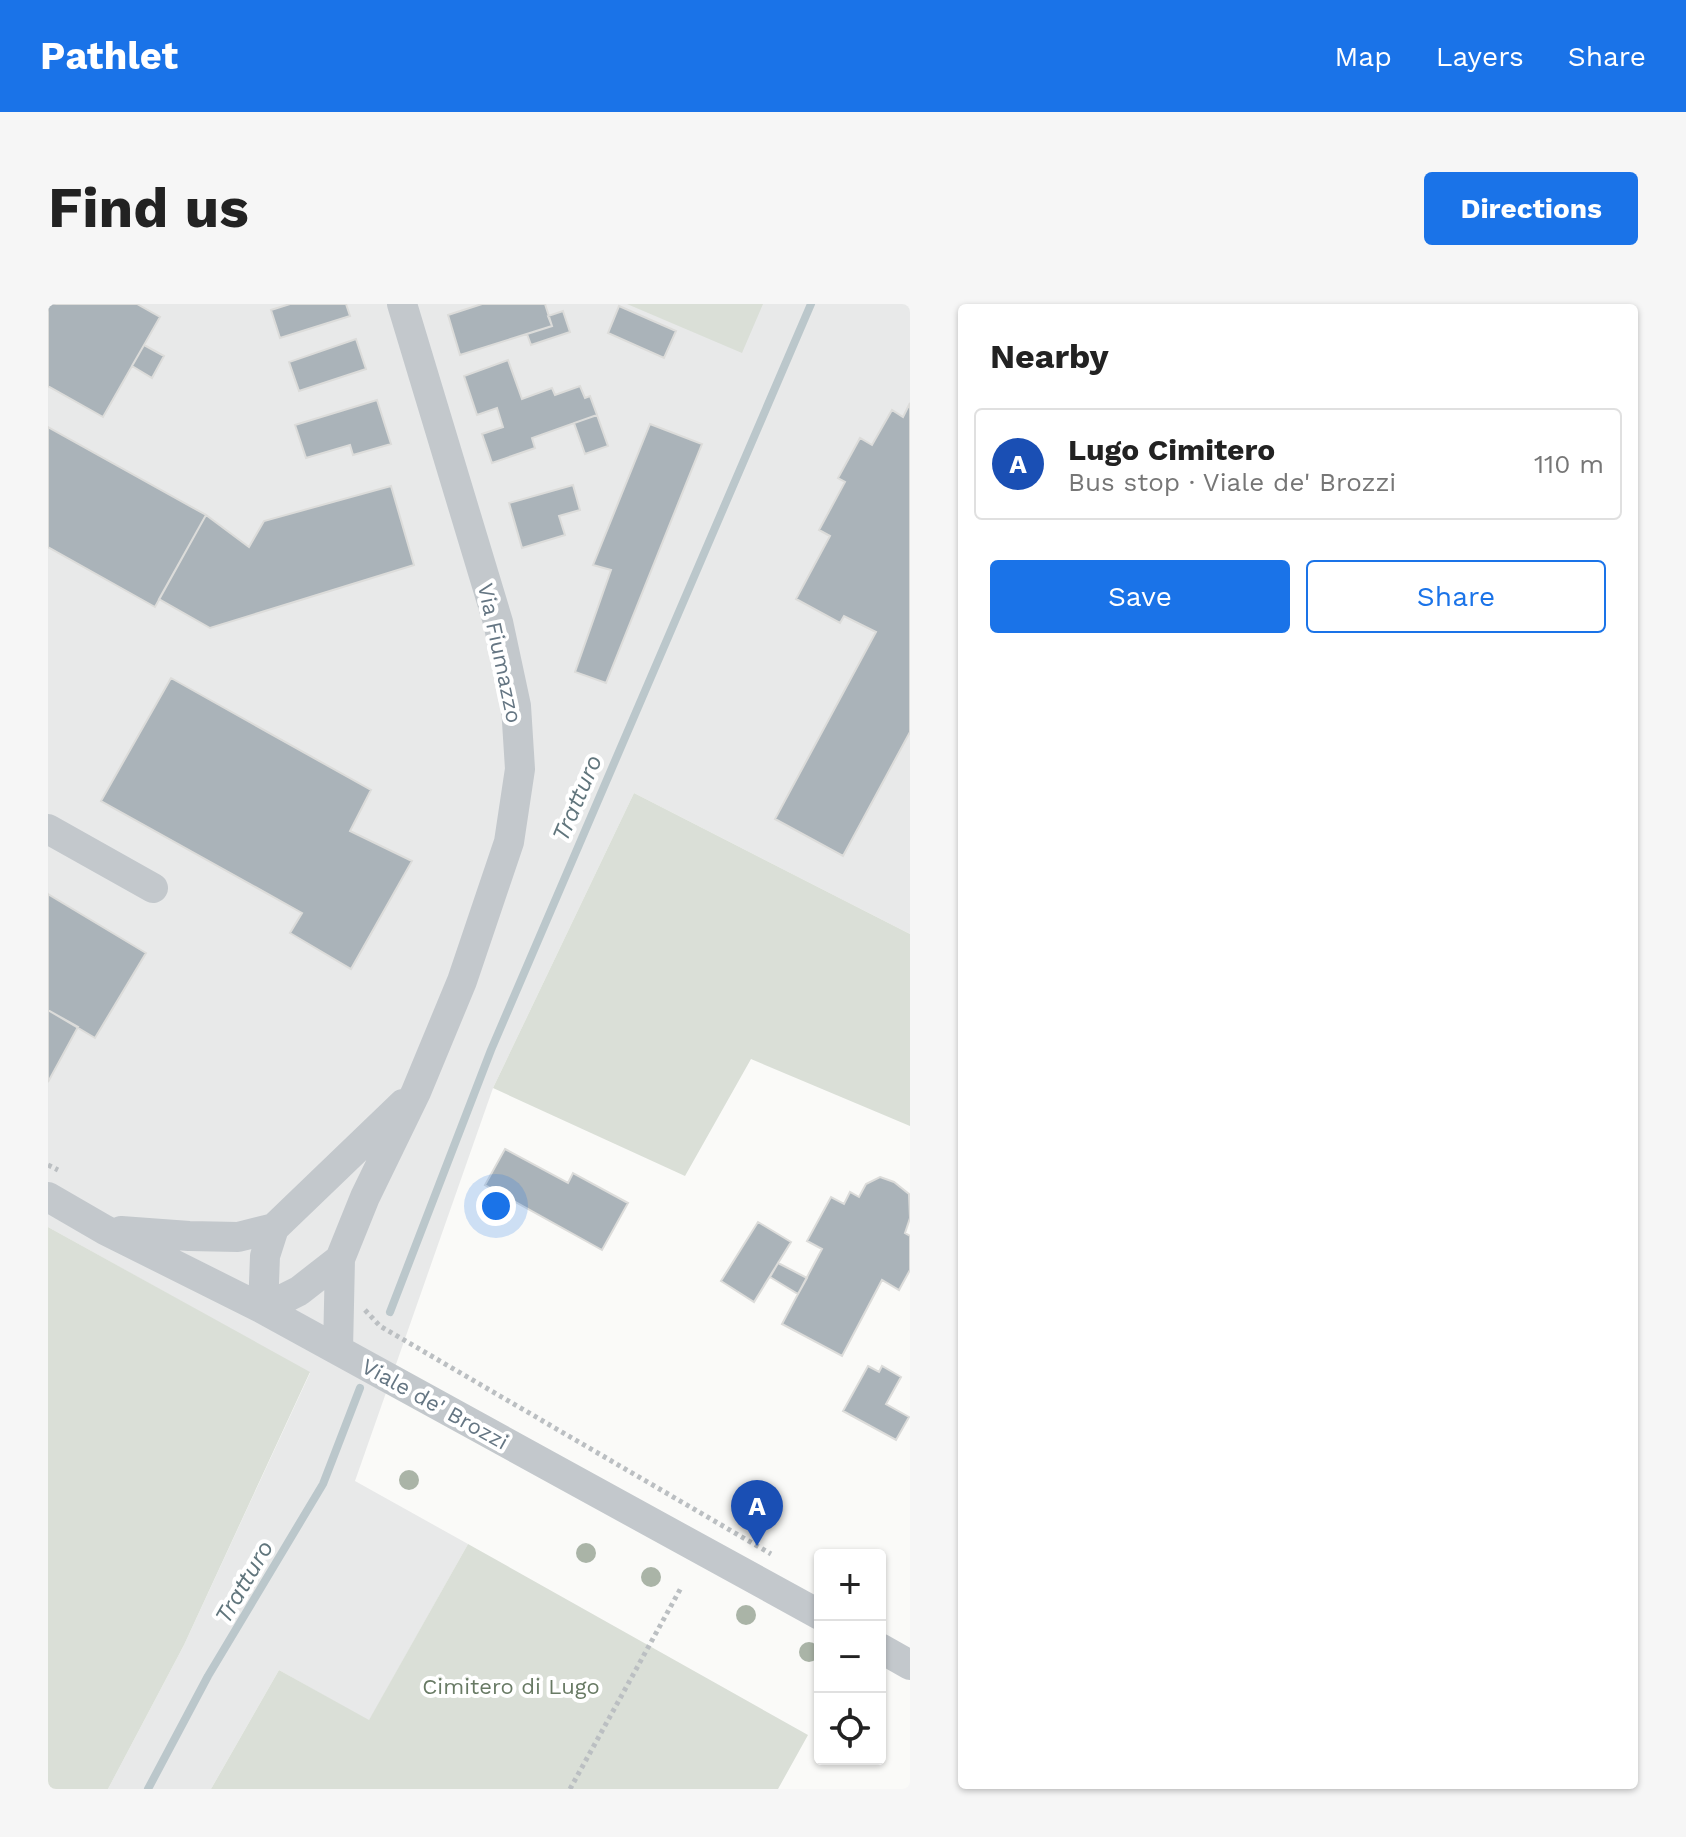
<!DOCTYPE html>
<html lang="en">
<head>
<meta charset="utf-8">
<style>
  body { margin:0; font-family:"Work Sans",sans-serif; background:#f6f6f6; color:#222 }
  .controls { position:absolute; right:24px; bottom:24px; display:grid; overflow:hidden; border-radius:8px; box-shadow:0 2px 6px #0004 }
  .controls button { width:72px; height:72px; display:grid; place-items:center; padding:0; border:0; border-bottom:2px solid #e0e0e0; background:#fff; color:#222; font:40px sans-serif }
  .you { position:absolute; left:448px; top:902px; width:28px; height:28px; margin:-20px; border:6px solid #fff; border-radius:50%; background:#1a73e8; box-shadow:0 0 0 12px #1a73e833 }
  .badge { display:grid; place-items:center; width:52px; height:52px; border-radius:50%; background:#1a73e8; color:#fff; font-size:26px; font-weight:700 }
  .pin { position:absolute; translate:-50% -66px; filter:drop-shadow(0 2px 4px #0008) }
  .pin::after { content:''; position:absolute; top:42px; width:28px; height:24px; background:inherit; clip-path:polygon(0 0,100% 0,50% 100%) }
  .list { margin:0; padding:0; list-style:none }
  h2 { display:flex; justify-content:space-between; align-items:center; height:104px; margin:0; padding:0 32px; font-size:34px }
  h2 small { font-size:26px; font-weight:400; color:#767676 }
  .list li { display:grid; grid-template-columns:52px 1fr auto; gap:24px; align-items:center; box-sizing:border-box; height:112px; margin:0 16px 16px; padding:0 16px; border:2px solid #e0e0e0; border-radius:8px }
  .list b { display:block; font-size:30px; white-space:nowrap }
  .list p { margin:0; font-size:26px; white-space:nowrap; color:#767676 }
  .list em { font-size:26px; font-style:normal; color:#767676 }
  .actions { display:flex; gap:16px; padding:24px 32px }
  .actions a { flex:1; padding:18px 0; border:2px solid #1a73e8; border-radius:8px; text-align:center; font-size:28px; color:#1a73e8 }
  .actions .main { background:#1a73e8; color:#fff }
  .icon { flex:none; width:44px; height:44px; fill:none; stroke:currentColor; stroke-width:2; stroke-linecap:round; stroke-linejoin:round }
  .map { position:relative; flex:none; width:862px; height:1485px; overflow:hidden; border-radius:8px }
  header { display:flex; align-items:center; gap:48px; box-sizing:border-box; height:112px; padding:0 40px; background:#1a73e8; color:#fff }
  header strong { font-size:38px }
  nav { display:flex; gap:44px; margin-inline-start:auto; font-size:28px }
  .intro { display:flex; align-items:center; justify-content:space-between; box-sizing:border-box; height:192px; padding:0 48px }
  h1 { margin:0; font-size:56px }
  .button { padding:20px 36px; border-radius:8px; background:#1a73e8; color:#fff; font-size:28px; font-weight:700 }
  main { display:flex; gap:48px; padding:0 48px }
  aside { flex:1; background:#fff; border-radius:8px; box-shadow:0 2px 6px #0004 }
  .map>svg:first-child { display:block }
</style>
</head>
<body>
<header>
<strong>Pathlet</strong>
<nav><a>Map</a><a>Layers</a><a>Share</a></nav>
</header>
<div class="intro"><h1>Find us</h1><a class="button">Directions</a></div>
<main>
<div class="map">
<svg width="862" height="1485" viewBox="0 0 862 1485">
  <rect width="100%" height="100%" fill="#fafaf8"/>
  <path fill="#e8e9e9" d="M0,0H862V630L586,489L445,784L307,1177L420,1240L321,1417L231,1366L163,1485H60L136,1341L262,1069L0,923Z"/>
  <path fill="#dadfd7" d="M579,0H715L694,49Z
    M586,489L862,630V822L703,755L637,872L445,784Z
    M0,923L262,1068L136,1341L60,1485H0Z
    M420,1240L760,1431L730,1485H163L231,1366L321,1416Z"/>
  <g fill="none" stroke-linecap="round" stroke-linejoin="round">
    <path stroke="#bbc7cb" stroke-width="8" d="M342,1008L443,746L763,0
      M100,1485L160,1372L275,1180L312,1084"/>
  </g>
  <path fill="#aab3b9" stroke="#dcdcda" stroke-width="2" d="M0,0H89L112,13L55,113L0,82Z
    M242,0H298L302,12L232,34L223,6Z
    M434,0H497L504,22L412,51L400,11Z
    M571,2L628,27L616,54L560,29Z
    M515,7L522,28L483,41L479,30L504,22L500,12Z
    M308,35L318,65L251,87L241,58Z
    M96,41L116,52L104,74L84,62Z
    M460,56L474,95L504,84L507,91L532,82L537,94L542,92L549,111L484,134L487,144L444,159L434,130L455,123L449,104L429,111L416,72Z
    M329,96L343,140L305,151L302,141L258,154L247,121Z
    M862,99V428L795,552L727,515L828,328L796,312L792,319L748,295L782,232L771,226L797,178L790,174L812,134L824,141L844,106L855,113Z
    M549,111L560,142L537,150L526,119Z
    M602,120L654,140L558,379L527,368L563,266L545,261Z
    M0,123L158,211L107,303L0,243Z
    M525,181L532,206L511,212L517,231L474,244L461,199Z
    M343,182L366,261L162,324L111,295L158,211L201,243L216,217Z
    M123,374L323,486L302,527L364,557L303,665L242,629L254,609L53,497Z
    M0,590L98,649L47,734L0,706Z
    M0,706L30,723L0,778Z
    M457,845L520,879L525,869L580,899L554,946L437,881Z
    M832,873L846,878L861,890L862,914L857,929L862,932V966L851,986L834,976L794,1052L734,1020L774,945L759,937L783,893L796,900L802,888L811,893L818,880Z
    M710,918L743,938L706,998L673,977Z
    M730,959L759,974L750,990L722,973Z
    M820,1062L831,1068L834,1062L853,1073L838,1100L861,1113L848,1136L795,1107Z"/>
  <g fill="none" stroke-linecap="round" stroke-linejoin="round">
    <path stroke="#bbbfc2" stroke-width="5" stroke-dasharray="4 4" stroke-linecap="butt" d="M0,861L10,866
      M317,1006L332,1022L723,1250
      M522,1485L634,1282"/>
    <path stroke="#c3c8cc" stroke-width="30" d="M0,525L105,584
      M0,893L57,926L215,1005L772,1311
      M73,927L141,932L190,933L226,924
      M215,1005L217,952L226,924L355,800
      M215,1005L251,987L292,955
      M290,1046L292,955L317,893L368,788L414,677L461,538L472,465L468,402L450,318L354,0
      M832,1344L862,1361"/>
  </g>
  <g fill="#aab4a7">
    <circle cx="361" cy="1176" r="10"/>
    <circle cx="538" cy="1249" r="10"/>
    <circle cx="603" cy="1273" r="10"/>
    <circle cx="698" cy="1311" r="10"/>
    <circle cx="761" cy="1348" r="10"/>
  </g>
  <g text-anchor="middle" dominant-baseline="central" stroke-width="8" stroke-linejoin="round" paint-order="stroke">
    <g font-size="22" fill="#657683" stroke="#fff">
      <text transform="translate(452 349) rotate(78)">Via Fiumazzo</text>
      <text transform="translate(387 1100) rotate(29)">Viale de' Brozzi</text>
    </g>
    <g font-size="22" fill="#687a64" stroke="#fff">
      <text x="463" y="1382">Cimitero di Lugo</text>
    </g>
    <g font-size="24" font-style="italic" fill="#60757c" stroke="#fff">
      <text transform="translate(529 494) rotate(-67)">Tratturo</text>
      <text transform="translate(196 1278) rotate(-60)">Tratturo</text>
    </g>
  </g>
</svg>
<div class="controls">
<button>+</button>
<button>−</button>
<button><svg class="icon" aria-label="locate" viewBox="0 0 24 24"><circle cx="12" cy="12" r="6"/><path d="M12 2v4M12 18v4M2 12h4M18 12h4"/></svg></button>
</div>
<div class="you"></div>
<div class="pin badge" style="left:709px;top:1242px;background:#1a4fb4">A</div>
</div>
<aside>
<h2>Nearby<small></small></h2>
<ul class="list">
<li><span class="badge" style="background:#1a4fb4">A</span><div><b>Lugo Cimitero</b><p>Bus stop · Viale de' Brozzi</p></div><em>110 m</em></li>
</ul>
<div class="actions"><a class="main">Save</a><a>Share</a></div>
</aside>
</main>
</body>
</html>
